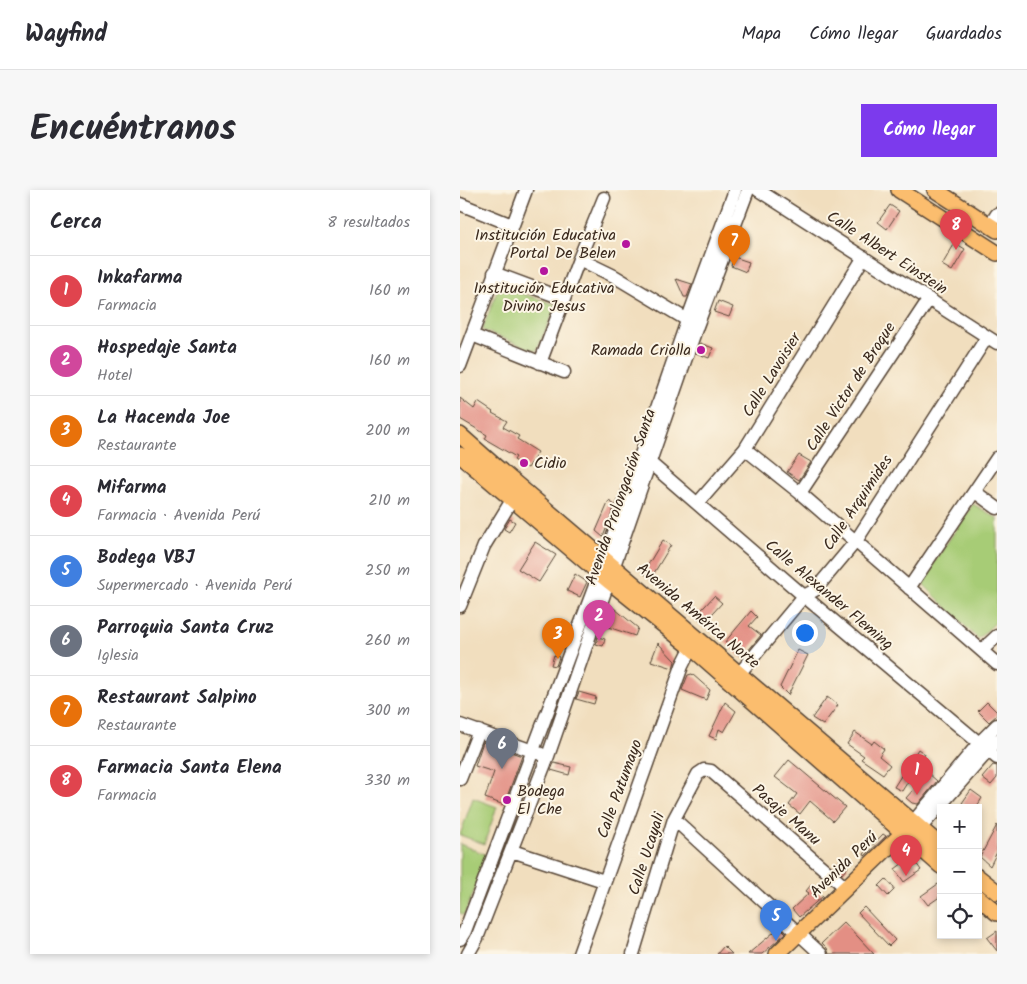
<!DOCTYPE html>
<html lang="es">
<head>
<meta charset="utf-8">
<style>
  body { margin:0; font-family:Kalam,sans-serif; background:#f7f7f7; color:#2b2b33 }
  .controls { position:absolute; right:15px; bottom:15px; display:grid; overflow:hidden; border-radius:0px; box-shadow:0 2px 8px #0003 }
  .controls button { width:45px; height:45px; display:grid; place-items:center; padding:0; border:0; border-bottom:1px solid #e1e1e2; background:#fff; color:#2b2b33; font:25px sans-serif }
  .you { position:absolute; left:344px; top:442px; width:18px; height:18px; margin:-12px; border:4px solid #fff; border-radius:50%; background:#1a73e8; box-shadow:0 0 0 8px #1a73e833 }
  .badge { display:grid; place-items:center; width:32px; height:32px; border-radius:50%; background:#7c3aed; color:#fff; font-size:16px; font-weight:700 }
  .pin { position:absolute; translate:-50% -41px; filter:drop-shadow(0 1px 2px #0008) }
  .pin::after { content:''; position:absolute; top:26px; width:18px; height:15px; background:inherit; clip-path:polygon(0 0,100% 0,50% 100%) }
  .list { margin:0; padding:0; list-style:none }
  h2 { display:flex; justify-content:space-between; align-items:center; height:65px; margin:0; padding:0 20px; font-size:21px }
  h2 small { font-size:16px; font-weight:400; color:#7c7c81 }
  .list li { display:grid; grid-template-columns:32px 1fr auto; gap:15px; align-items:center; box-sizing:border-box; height:70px; padding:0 20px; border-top:1px solid #e1e1e2 }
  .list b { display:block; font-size:19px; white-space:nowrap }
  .list p { margin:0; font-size:16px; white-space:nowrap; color:#7c7c81 }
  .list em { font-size:16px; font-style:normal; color:#7c7c81 }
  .icon { flex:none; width:28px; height:28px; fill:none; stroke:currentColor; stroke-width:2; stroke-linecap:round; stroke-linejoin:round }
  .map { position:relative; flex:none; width:537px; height:764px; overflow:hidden; border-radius:0px }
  header { display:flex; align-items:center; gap:30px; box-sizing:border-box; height:70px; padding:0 25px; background:#fff; border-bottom:1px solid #e1e1e2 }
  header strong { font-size:24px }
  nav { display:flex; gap:28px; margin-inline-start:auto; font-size:18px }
  .intro { display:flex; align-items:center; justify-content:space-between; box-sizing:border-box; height:120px; padding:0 30px }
  h1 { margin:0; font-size:35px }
  .button { padding:12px 22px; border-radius:0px; background:#7c3aed; color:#fff; font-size:18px; font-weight:700 }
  main { display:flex; gap:30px; padding:0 30px }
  aside { flex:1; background:#fff; border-radius:0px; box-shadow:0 2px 8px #0003 }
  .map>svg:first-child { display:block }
</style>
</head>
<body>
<header>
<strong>Wayfind</strong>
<nav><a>Mapa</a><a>Cómo llegar</a><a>Guardados</a></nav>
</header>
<div class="intro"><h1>Encuéntranos</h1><a class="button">Cómo llegar</a></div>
<main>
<aside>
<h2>Cerca<small>8 resultados</small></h2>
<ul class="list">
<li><span class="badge" style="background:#e0444e">1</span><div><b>Inkafarma</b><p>Farmacia</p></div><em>160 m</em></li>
<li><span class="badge" style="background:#d1479c">2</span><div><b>Hospedaje Santa</b><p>Hotel</p></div><em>160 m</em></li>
<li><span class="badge" style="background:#e8710a">3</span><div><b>La Hacenda Joe</b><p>Restaurante</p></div><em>200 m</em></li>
<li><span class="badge" style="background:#e0444e">4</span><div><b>Mifarma</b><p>Farmacia · Avenida Perú</p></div><em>210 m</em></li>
<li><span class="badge" style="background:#3f7fe0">5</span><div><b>Bodega VBJ</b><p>Supermercado · Avenida Perú</p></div><em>250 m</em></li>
<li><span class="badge" style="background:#6b7280">6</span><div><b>Parroquia Santa Cruz</b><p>Iglesia</p></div><em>260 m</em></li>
<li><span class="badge" style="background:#e8710a">7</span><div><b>Restaurant Salpino</b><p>Restaurante</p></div><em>300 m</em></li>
<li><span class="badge" style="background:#e0444e">8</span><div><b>Farmacia Santa Elena</b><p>Farmacia</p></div><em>330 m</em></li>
</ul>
</aside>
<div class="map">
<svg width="537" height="764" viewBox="0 0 537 764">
  <rect width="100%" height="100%" fill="#fcf5e5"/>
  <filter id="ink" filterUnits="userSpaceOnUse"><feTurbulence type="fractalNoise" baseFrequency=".02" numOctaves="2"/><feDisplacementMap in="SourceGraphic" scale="10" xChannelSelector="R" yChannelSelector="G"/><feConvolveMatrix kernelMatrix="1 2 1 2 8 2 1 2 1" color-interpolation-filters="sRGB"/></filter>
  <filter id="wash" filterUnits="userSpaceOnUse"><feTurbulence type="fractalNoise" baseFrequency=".0096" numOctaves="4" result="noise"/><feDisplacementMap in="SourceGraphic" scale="20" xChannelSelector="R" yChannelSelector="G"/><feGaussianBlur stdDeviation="1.12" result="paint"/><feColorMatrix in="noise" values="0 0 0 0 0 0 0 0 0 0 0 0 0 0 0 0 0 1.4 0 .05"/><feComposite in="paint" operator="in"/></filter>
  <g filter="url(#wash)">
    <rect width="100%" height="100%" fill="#f1debe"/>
    <path fill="#a7cc76" stroke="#717b4a" d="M39,96L97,115L76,161L22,140Z
      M513,314L537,328V431L518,449L461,392Z
      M13,608L37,617L24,654L0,645Z
      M0,654L29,666L4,725L0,723Z"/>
    <g id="blocks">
      <path fill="#e38f84" d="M430,15L439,21L427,39L418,32Z
        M495,53L505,59L492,81L482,75Z
        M274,67L289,72L286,82L271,76Z
        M216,89L232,94L227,107H224Z
        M258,111L273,117L269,127L254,122Z
        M240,153L253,158L249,168L236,163Z
        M0,208L14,219L18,212L33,222L32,223L47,231L43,237L59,246L57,249L78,262L68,278L54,270L56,267L25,249L27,245L0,229Z
        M339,265L351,272L339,290L327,282Z
        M149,311L155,315L143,347L136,341Z
        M50,329L55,332L49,342L44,339Z
        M203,350L211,355L191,388L183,383Z
        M75,352L96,365L79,392L58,379Z
        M115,384L127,392L120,407L107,401Z
        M254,406L262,413L244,433L236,426Z
        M149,414L178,438L175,446L142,435Z
        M291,421L297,427L289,436L301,445L283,467H281L265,452Z
        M138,447L145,449L143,456L136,454Z
        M198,453L215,471L213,478L191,471Z
        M338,460L348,465L328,505L320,497Z
        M94,465L99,467L96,476L91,475Z
        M232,484L250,500L246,510L222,500L228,485Z
        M119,502L136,507L134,514L116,509Z
        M367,507L378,515L363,535L352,528Z
        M265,512L276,521L264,542L259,539L256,549L249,546Z
        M527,512L537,522V525L529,532L518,521Z
        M395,542L412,554L414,551L424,559L419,566L430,575L423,584L401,569L404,566L387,554Z
        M23,552L62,566L44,615L25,608L34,582L15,576Z
        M458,559L465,564L442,601L434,597Z
        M329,570L385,617L373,631L350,611L340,624L329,615L337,604L315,587Z
        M94,573L111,577L109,585L91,580Z
        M533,575L537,576V588L531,595L522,588Z
        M468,583L477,591L458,614L452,613L446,608Z
        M511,600L522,608L516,618H508L502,613Z
        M537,635V662L530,676L520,667Z
        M423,644L426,646L405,666L404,664Z
        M380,670L388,677L382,684L374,677Z
        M447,670L456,673L461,680L444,692L435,679Z
        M426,689L434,698V700L428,706L419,696Z
        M478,694L481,698V706L468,715L461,706Z
        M351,695L363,706L339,727L332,719L349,703L346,701Z
        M404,717L435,750L429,756L398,723Z
        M384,732L414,764H369L367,758L362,753Z
        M320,737L326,743L302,764H288Z
        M537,741V761L527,748Z
        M264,756L272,764H257Z"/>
    </g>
  </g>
  <g filter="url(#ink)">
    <use href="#blocks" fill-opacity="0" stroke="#564536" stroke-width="1"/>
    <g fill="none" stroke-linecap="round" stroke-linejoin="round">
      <defs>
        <path id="minor" d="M298,0L537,153
          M0,14L52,35
          M530,35L537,24
          M119,69L154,86L234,134
          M34,83L104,109
          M12,145L104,182
          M80,173L119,69L144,8
          M0,176L66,0
          M285,259L340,303L537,474
          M184,270L189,272L344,406L537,568
          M515,302L537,318
          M340,303L469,109
          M238,313L285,259L404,67
          M449,398L537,268
          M0,416L24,356L52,310
          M522,460L537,446
          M279,484L344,406L355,400L396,351L527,147
          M0,535L81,564
          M0,589L19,541
          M214,629L361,764
          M448,638L519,553L537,535
          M455,644L537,551
          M52,661L144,691
          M0,749L5,741L145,369L227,131L275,0
          M8,764L17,748L88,566L237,136L288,0
          M119,764L222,476L235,450
          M173,764L214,629L238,584L244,580L251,581L386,698"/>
        <path id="major" d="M439,0L537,63
          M475,0L537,40
          M0,245L35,276L481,656
          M0,265L150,392L231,457L481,676
          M518,687L537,702
          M518,707L537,723
          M317,764L443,643"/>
      </defs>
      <use href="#minor" stroke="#564536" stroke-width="15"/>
      <use href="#major" stroke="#564536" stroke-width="18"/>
      <use href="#minor" stroke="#fff" stroke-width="12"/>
      <use href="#major" stroke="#fbbd6e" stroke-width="15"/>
    </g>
  </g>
  <g fill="#b5179e" stroke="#fcf5e5" stroke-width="2">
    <circle cx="166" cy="54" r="5"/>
    <circle cx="84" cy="81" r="5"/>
    <circle cx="241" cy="160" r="5"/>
    <circle cx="64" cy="273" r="5"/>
    <circle cx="47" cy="610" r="5"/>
  </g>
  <g text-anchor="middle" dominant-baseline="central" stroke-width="4" stroke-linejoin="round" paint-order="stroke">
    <g font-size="16" fill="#3b2a1e" stroke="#fcf5e5" text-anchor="end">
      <text x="156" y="45">Institución Educativa<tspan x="156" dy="18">Portal De Belen</tspan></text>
      <text x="84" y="98" text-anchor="middle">Institución Educativa<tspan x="84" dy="18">Divino Jesus</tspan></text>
      <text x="231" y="160">Ramada Criolla</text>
      <text x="74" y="273" text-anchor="start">Cidio</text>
      <text x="57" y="601" text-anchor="start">Bodega<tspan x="57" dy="18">El Che</tspan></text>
    </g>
    <g font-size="16" fill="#3b2a1e" stroke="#fcf5e5">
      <text transform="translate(427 63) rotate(33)">Calle Albert Einstein</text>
      <text transform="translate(312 185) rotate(-58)">Calle Lavoisier</text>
      <text transform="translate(391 197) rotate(-57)">Calle Victor de Broque</text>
      <text transform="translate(161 307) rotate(-71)">Avenida Prolongación Santa</text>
      <text transform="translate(398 313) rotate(-56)">Calle Arquimides</text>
      <text transform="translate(369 405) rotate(40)">Calle Alexander Fleming</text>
      <text transform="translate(238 426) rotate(40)">Avenida América Norte</text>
      <text transform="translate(160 599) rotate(-70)">Calle Putumayo</text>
      <text transform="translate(326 625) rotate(41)">Pasaje Manu</text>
      <text transform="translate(187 664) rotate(-72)">Calle Ucayali</text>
      <text transform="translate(384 675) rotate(-44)">Avenida Perú</text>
    </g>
  </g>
</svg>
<div class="controls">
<button>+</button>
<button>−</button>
<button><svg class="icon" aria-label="locate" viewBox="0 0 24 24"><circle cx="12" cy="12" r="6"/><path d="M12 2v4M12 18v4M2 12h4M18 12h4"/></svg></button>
</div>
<div class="you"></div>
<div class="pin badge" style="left:457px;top:605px;background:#e0444e">1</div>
<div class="pin badge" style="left:139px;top:451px;background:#d1479c">2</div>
<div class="pin badge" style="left:98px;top:469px;background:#e8710a">3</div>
<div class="pin badge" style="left:446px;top:686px;background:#e0444e">4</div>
<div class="pin badge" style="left:316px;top:751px;background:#3f7fe0">5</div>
<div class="pin badge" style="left:42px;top:579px;background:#6b7280">6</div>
<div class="pin badge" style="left:274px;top:76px;background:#e8710a">7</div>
<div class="pin badge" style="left:496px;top:60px;background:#e0444e">8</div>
</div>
</main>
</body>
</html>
